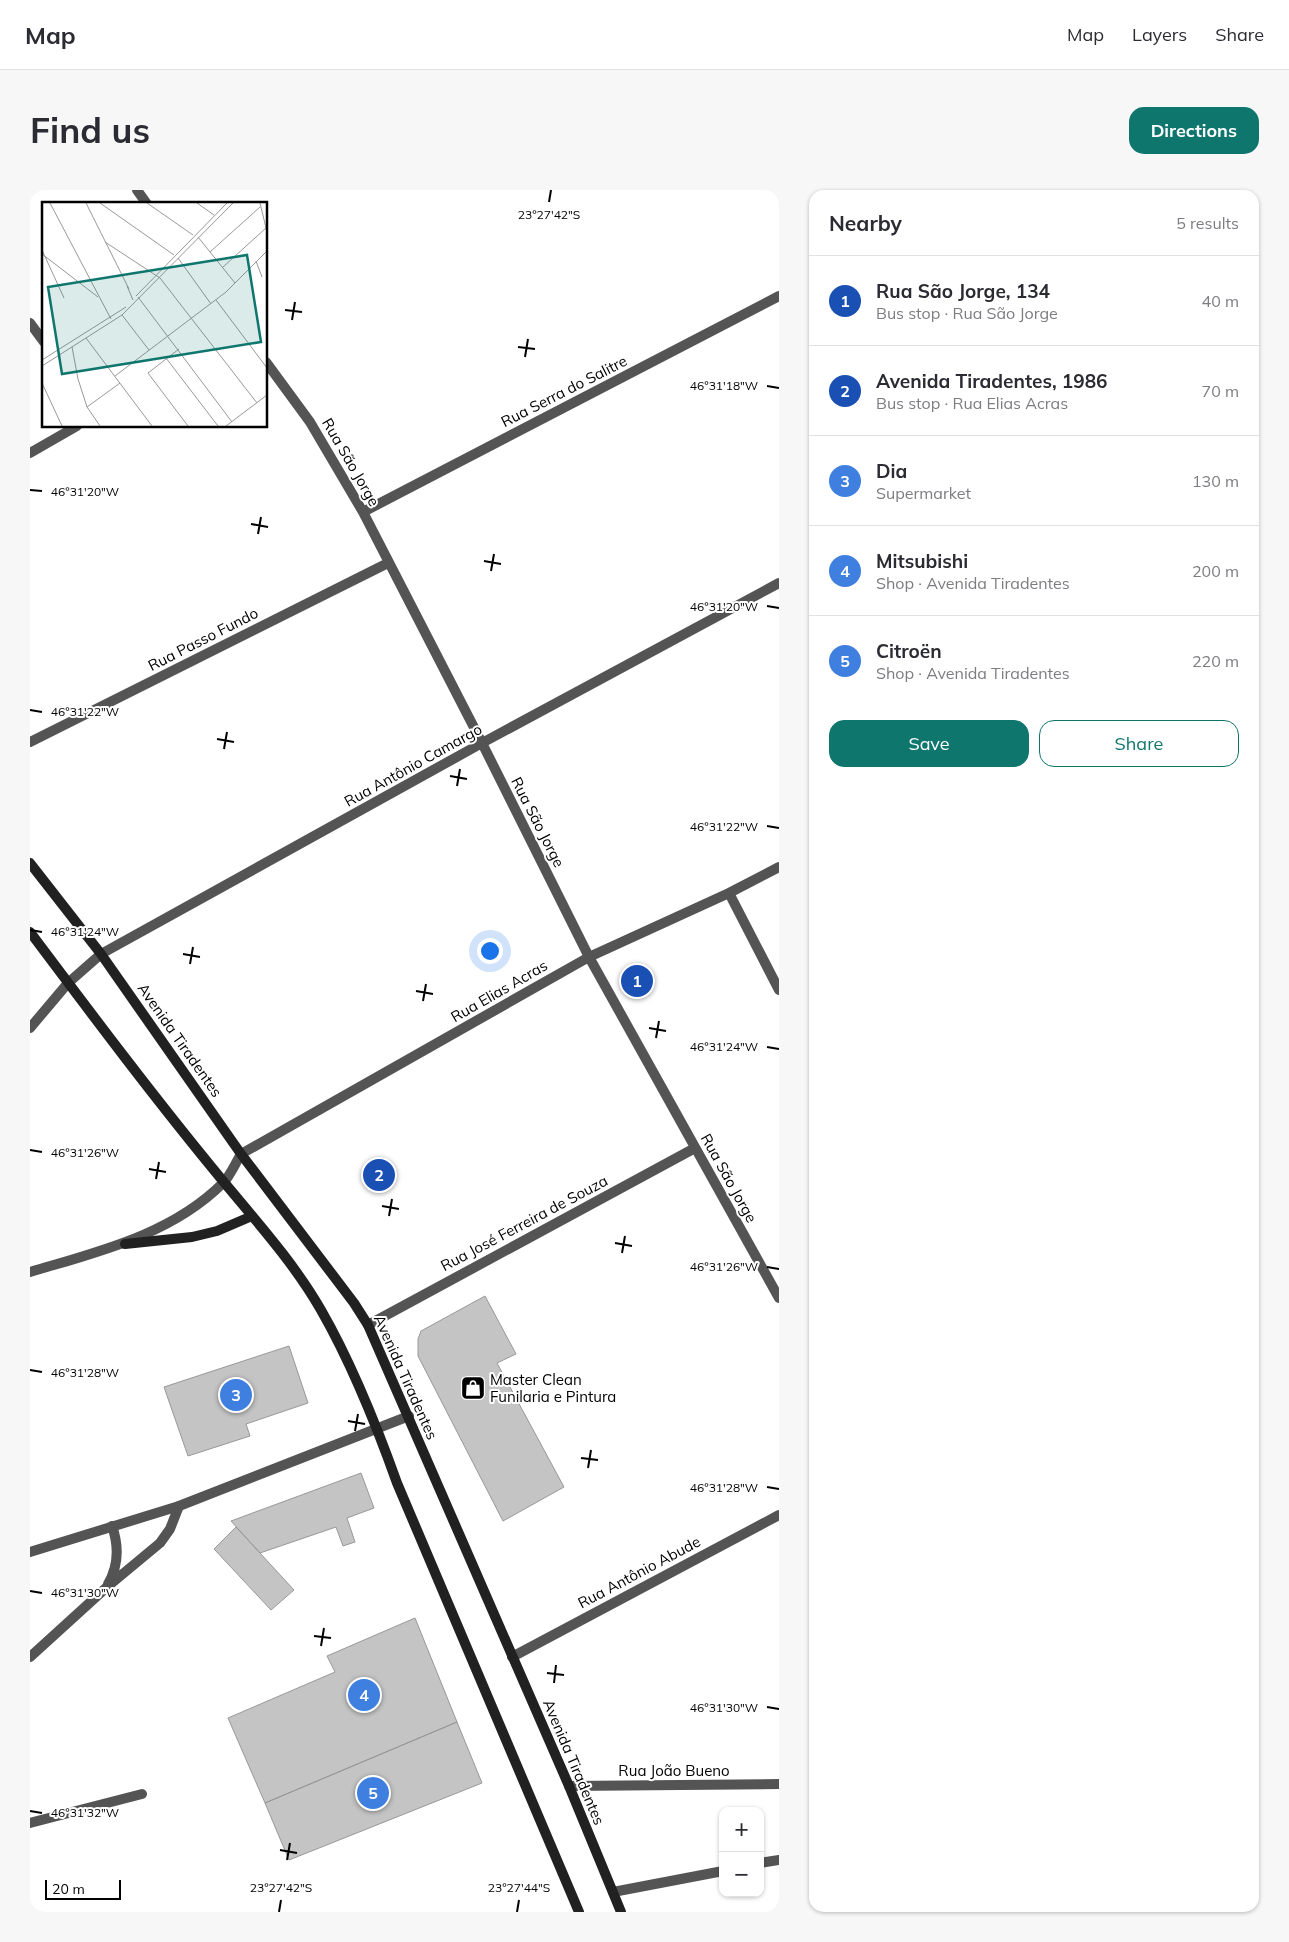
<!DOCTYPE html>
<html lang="en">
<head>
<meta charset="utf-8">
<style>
  body { margin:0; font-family:Mulish,sans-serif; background:#f7f7f7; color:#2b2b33 }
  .controls { position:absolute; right:15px; bottom:15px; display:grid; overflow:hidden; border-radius:10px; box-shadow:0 1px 4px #0004 }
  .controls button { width:45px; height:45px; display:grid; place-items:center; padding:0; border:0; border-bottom:1px solid #e1e1e2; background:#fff; color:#2b2b33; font:25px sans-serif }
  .scale { position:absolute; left:15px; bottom:12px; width:76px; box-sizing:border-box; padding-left:5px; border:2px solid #000; border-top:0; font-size:14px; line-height:18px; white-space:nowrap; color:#000; -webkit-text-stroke:4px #fff; paint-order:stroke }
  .you { position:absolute; left:459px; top:760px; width:18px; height:18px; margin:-12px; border:4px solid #fff; border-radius:50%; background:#1a73e8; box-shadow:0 0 0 8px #1a73e833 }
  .badge { display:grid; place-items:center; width:32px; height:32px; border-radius:50%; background:#0f766e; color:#fff; font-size:16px; font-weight:700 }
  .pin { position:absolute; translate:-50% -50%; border:2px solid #fff; box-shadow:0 1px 5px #0006 }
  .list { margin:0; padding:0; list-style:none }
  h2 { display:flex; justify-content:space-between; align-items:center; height:65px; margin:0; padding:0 20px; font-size:21px }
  h2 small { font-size:16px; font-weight:400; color:#7c7c81 }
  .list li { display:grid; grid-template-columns:32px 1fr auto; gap:15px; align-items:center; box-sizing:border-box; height:90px; padding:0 20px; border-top:1px solid #e1e1e2 }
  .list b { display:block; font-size:19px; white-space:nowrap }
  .list p { margin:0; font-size:16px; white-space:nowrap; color:#7c7c81 }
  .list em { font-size:16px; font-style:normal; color:#7c7c81 }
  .actions { display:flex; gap:10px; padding:15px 20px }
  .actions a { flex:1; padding:11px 0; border:1px solid #0f766e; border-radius:15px; text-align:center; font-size:18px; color:#0f766e }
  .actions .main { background:#0f766e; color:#fff }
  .map { position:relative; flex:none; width:749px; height:1722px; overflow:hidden; border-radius:15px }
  header { display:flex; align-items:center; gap:30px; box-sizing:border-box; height:70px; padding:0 25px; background:#fff; border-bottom:1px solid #e1e1e2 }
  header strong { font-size:24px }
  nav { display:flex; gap:28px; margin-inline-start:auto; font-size:18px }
  .intro { display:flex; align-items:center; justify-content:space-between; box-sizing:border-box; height:120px; padding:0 30px }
  h1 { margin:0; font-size:35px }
  .button { padding:12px 22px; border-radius:15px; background:#0f766e; color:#fff; font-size:18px; font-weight:700 }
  main { display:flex; gap:30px; padding:0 30px }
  aside { flex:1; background:#fff; border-radius:15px; box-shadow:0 1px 4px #0004 }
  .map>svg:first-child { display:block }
</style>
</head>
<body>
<header>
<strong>Map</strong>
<nav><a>Map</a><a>Layers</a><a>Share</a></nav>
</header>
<div class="intro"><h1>Find us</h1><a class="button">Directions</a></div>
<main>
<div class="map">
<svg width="749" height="1722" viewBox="0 0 749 1722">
  <rect width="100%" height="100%" fill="#fff"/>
  <path fill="#c4c4c4" stroke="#989898" d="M455,1106L486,1164L467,1173L534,1297L473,1331L388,1166V1149L391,1141Z
    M259,1156L278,1213L216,1234L220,1246L158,1266L134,1197Z
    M331,1283L344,1318L317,1328L325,1352L313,1356L306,1337L230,1363L201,1331Z
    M206,1337L264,1400L241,1420L184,1359Z
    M385,1428L427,1532L235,1613L198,1528L305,1482L297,1466Z
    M427,1532L452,1593L259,1670L235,1613Z"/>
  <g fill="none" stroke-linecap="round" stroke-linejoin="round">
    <path stroke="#545454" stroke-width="10" d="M730,1673L749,1670
      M583,1702L693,1681"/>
    <path stroke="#545454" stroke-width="10" d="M107,0L117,14
      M0,133L14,152
      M236,172L280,232L333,322L452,553L559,767L749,1108
      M0,263L47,236
      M333,322L749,106
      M0,552L358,373
      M699,703L749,800
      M0,838L38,793L71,764L452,553L749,393
      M211,964L559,767L699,703L749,677
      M338,1135L665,958
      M78,1394C89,1375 89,1356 82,1336
      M0,1467L77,1397L130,1353L140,1339L149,1316
      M482,1467L749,1325
      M539,1596L749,1594
      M0,1633L112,1604"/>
    <path stroke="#545454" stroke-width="10" d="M0,1082C67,1062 141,1045 193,993C200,986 205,974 211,964
      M0,1362L149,1316L379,1226"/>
    <path stroke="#212121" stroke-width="10" d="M0,673L71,764L211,964L324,1113L338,1135L539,1596L591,1722
      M0,742C63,826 126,910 193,991C227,1032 264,1073 291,1120C322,1174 346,1234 367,1293L549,1722
      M95,1054L162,1047L187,1041L222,1026"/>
  </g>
  <path fill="none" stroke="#000" stroke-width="2" d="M519,12L521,0M255,120L272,122M262,130L265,112M488,157L505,159M495,167L498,149M737,196L749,198M0,300L12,301M221,334L238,337M228,344L231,327M454,371L471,374M461,381L464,364M737,416L749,418M0,520L12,522M187,549L204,552M194,559L197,542M420,586L437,589M427,596L430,579M737,636L749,638M0,740L12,742M153,764L170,767M160,774L163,757M386,801L403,804M393,811L396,794M619,838L636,841M626,848L629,831M737,857L749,859M0,960L12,962M119,979L136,982M126,989L129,972M352,1016L369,1019M359,1026L362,1009M585,1053L602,1056M592,1063L595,1046M737,1077L749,1079M0,1180L12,1182M318,1231L335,1234M325,1241L328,1224M551,1268L568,1270M558,1278L561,1260M737,1297L749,1299M0,1401L12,1403M284,1446L301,1448M291,1456L294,1438M517,1483L534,1485M524,1493L526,1475M737,1517L749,1519M0,1621L12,1623M250,1660L267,1663M257,1670L260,1653M249,1722L251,1710M487,1722L489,1710"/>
  <defs>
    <symbol id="shop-square" viewBox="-11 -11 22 22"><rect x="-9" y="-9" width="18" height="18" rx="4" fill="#000" stroke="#fff"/><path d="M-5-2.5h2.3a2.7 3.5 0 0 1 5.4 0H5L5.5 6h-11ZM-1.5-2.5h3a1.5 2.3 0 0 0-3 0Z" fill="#fff"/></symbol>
  </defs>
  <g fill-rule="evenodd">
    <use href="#shop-square" x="429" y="1184" width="28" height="28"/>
  </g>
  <g text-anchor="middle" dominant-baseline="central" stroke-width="4" stroke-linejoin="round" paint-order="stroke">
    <g font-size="15" fill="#000" stroke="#fff">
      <text transform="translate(534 201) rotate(-27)">Rua Serra do Salitre</text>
      <text transform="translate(321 272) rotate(60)">Rua São Jorge</text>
      <text transform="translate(173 449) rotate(-27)">Rua Passo Fundo</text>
      <text transform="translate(383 575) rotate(-29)">Rua Antônio Camargo</text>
      <text transform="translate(508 632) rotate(63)">Rua São Jorge</text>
      <text transform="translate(469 801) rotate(-30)">Rua Elias Acras</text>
      <text transform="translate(150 850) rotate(55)">Avenida Tiradentes</text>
      <text transform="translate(699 988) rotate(61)">Rua São Jorge</text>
      <text transform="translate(494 1033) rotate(-28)">Rua José Ferreira de Souza</text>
      <text transform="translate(376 1187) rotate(66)">Avenida Tiradentes</text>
      <text transform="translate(609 1382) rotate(-28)">Rua Antônio Abude</text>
      <text transform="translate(544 1572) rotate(67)">Avenida Tiradentes</text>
      <text x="644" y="1580">Rua João Bueno</text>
    </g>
    <g font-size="15" fill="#000" stroke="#fff" text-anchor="start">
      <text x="460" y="1189">Master Clean<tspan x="460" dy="17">Funilaria e Pintura</tspan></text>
    </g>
  </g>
  <g transform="translate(12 12)">
    <rect width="225" height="225" fill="#fff"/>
    <path fill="none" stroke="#999" stroke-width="1" d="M8,1L69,117M44,1L87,87M58,1L132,53M105,1L151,33M155,1L172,13M218,1L225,30M156,35L193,81M63,40L118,76L215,201M0,48L22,96M168,50L218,5M0,52L56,95M136,56L169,102M214,59L220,75M181,65L224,26M85,84L91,98M94,94L185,1M96,95L190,220M174,98L225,166M80,113L107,148M44,136L110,224M30,145L36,177L45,205L58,224M137,147L106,171L146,224M124,156L176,224M0,158L84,105M0,164L80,113L191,1M73,174L184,90L225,49M0,181L20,224M45,205L78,181M184,224L225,193"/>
    <path fill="#0f766e" fill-opacity="0.15" stroke="#0f766e" stroke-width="2.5" d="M205,53L219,140L20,172L6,85Z"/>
    <rect width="225" height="225" fill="none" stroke="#000" stroke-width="2.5"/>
  </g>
  <g font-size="12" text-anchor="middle" fill="#000" stroke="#fff" stroke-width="4" stroke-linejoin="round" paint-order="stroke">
    <text x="519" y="29">23°27'42"S</text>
    <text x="694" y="200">46°31'18"W</text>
    <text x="55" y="306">46°31'20"W</text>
    <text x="694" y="421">46°31'20"W</text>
    <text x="55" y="526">46°31'22"W</text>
    <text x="694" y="641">46°31'22"W</text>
    <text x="55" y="746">46°31'24"W</text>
    <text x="694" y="861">46°31'24"W</text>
    <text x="55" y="967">46°31'26"W</text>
    <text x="694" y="1081">46°31'26"W</text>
    <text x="55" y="1187">46°31'28"W</text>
    <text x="694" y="1302">46°31'28"W</text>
    <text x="55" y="1407">46°31'30"W</text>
    <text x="694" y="1522">46°31'30"W</text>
    <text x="55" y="1627">46°31'32"W</text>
    <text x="251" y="1702">23°27'42"S</text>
    <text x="489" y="1702">23°27'44"S</text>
  </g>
</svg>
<div class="controls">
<button>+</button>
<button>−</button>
</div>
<div class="scale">20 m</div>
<div class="you"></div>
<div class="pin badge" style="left:607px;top:791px;background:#1a4fb4">1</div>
<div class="pin badge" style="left:349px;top:985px;background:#1a4fb4">2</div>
<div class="pin badge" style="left:206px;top:1205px;background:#3f7fe0">3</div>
<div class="pin badge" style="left:334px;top:1505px;background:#3f7fe0">4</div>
<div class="pin badge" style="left:343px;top:1603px;background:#3f7fe0">5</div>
</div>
<aside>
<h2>Nearby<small>5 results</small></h2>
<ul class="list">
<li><span class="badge" style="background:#1a4fb4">1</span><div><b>Rua São Jorge, 134</b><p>Bus stop · Rua São Jorge</p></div><em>40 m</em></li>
<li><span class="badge" style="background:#1a4fb4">2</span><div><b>Avenida Tiradentes, 1986</b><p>Bus stop · Rua Elias Acras</p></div><em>70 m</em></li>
<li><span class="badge" style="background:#3f7fe0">3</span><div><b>Dia</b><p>Supermarket</p></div><em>130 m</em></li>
<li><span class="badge" style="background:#3f7fe0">4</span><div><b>Mitsubishi</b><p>Shop · Avenida Tiradentes</p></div><em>200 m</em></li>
<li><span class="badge" style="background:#3f7fe0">5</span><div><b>Citroën</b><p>Shop · Avenida Tiradentes</p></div><em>220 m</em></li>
</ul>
<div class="actions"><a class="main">Save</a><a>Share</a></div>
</aside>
</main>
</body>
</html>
